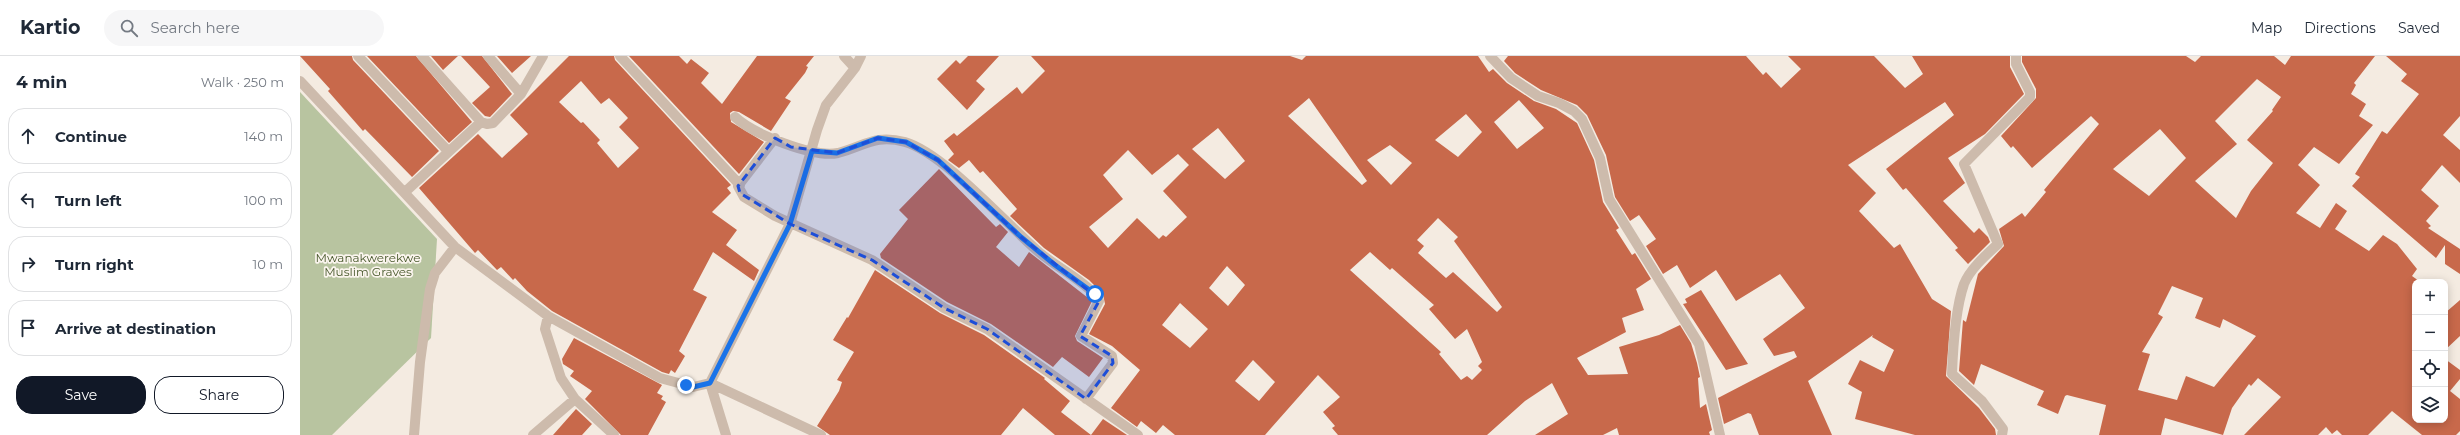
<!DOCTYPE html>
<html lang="en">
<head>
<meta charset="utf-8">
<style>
  body { margin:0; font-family:Montserrat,sans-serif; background:#f6f6f7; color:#1f2937 }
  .controls { position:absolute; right:12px; bottom:12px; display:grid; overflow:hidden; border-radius:8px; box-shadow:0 2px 10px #0003 }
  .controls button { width:36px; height:36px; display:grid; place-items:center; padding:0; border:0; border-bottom:1px solid #e0e1e3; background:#fff; color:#1f2937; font:20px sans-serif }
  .stop { position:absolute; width:12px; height:12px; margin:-9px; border:3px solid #1a73e8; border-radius:50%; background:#fff }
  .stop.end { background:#1a73e8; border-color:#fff; box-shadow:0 1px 4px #0008 }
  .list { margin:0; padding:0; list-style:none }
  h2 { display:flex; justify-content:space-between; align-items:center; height:52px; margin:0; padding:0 16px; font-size:17px }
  h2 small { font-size:13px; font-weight:400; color:#747a83 }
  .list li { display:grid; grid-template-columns:26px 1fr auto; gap:12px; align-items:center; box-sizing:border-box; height:56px; margin:0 8px 8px; padding:0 8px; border:1px solid #e0e1e3; border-radius:16px }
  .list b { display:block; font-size:15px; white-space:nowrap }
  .list em { font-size:13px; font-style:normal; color:#747a83 }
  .actions { display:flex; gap:8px; padding:12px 16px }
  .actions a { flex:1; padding:9px 0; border:1px solid #111827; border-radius:16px; text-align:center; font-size:14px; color:#111827 }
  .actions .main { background:#111827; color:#fff }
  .icon { flex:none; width:22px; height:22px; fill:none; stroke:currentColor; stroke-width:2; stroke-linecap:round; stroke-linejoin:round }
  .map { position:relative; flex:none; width:2160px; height:379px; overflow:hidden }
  header { display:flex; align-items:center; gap:24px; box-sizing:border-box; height:56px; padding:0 20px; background:#fff; border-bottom:1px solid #e0e1e3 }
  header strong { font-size:19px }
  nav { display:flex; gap:22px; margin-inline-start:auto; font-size:14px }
  .search { width:280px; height:36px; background:#f6f6f7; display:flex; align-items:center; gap:10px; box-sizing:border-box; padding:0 14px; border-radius:22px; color:#747a83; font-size:15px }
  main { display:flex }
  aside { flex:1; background:#fff }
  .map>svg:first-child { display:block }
</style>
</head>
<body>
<header>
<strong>Kartio</strong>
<div class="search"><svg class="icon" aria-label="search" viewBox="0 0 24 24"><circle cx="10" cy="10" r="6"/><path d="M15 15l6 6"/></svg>Search here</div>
<nav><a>Map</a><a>Directions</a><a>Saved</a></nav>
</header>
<main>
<aside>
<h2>4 min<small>Walk · 250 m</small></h2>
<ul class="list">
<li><svg class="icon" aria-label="ahead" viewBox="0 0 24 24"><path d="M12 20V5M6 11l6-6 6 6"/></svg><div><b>Continue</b></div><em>140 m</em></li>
<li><svg class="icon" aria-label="left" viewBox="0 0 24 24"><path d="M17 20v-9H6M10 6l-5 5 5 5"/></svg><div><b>Turn left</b></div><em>100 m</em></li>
<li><svg class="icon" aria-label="right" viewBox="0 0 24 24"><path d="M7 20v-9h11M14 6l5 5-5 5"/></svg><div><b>Turn right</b></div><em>10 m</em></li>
<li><svg class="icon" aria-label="arrive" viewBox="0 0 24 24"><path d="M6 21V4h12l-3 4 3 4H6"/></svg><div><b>Arrive at destination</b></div></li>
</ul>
<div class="actions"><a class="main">Save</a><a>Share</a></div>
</aside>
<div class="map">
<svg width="2160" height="379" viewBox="0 0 2160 379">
  <rect width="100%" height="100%" fill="#f4ebe1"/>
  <path fill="#b8c4a0" d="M0,36L137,183L131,282L32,379H0Z"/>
  <path fill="#c8694b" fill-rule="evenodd" d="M0,0H52L53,4L139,95L112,121L65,73L63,75L28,35L30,33Z
    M67,0H116L172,66L149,87Z
    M131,0H158L143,14Z
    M161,0H182L212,38L190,61L185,60L172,47L190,31Z
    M197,0H231L212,17Z
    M269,0H314L315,4L431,129L427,132L431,137L412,156L437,174L426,189L459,214L454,225L413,196L393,234L407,241L379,295L385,300L375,317L371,314L369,318L362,316L252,255L227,235L215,222L213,224L201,211L197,214L178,194L175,197L119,132L178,78L202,102L228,78L210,59ZM281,25L301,48L309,42L328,62L319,71L339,92L318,112L297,87L300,84L283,66L281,67L259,46Z
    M329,0H379L387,8L391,3L409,17L401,27L422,48L457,0H514L506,10L508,11L505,17L485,42L491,45L471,75L439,56L433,55L430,57L431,66L464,86L439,118Z
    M668,0H699L676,25L685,33L667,54L637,23L656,4L660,8Z
    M731,0H990L1002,4L1006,0H1178L1189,16L1193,13L1207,27L1234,45L1256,53L1277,67L1294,104L1303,146L1319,172L1316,174L1332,199L1335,197L1351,223L1336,233L1344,254L1322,262L1326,276L1277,302L1288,319L1328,318L1319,291L1359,279L1380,269L1391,287L1397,307L1400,321L1398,322L1400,352L1406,348L1412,374L1409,376L1410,379H1319L1317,372L1303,379H1235L1268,358L1252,327L1225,345L1187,379H1038L1032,372L1035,370L1023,356L1040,341L1018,319L965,379H875L863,369L856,377L841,365L837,371L811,352L840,314L812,290L789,278L805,248L803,238L789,224L744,192L710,160L717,153L683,115L680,117L669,104L659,112L648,104L654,98L644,85L654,77L657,80L717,31L722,38L745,15ZM1009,42L1067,125L1062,129L988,60ZM1219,44L1244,72L1217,93L1194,66ZM1166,58L1182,76L1158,101L1135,84ZM918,72L945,105L925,123L892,93ZM1090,89L1112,107L1091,129L1067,104ZM828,94L852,119L878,98L889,109L863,135L887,161L866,181L863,179L859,183L837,162L808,192L789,171L823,143L803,119ZM1138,162L1158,181L1154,185L1202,251L1197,256L1153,216L1146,222L1118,197L1124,190L1117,184ZM1070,196L1090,214L1092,212L1101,220L1134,249L1129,253L1155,283L1167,273L1182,306L1178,310L1182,314L1172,324L1167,320L1161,324L1139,298L1141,296L1050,214ZM927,210L945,229L928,250L909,232ZM880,247L908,273L890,292L862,269ZM953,304L975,326L959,345L935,325Z
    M1208,0H1446L1463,19L1466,16L1481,32L1501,13L1488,0H1574L1605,32L1623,18L1612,0H1710V11L1724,38L1685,78L1648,102L1665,127L1643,145L1674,177L1679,172L1688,181L1690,186L1668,208L1655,194L1658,192L1606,132L1603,134L1586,113L1654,59L1645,46L1548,109L1576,137L1559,155L1594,192L1600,188L1632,243L1651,255L1646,320L1679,352L1695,373L1696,379H1615L1555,363L1562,336L1548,328L1560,304L1584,316L1594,294L1572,281L1573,279L1508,325L1532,379H1459L1451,358L1448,357L1424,368L1418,342L1497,301L1494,295L1474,300L1463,283L1505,252L1480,218L1436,245L1416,214L1390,232L1377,209L1363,218L1346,190L1356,183L1339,159L1330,165L1315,141L1306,99L1287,59L1277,49L1241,34L1215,17L1204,5Z
    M1722,0H1886L1895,6L1901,0H1974L1985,9L1991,0H2075L2054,27L2056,29L2051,38L2066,48L2059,60L2073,69L2039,108L2014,91L1998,109L2020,129L1996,157L2020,172L2036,147L2047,155L2035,173L2069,195L2083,179L2097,188L2117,213L2112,220L2119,225L2115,226V364H2145V303L2160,314V323L2150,335L2160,343V375L2156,379H2122L2092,355L2068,379H2042L2037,374L2032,378L2026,371L2018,379H1944L1981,341L1958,322L1951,330L1949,328L1932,352L1923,379L1865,362L1861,379H1799L1806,349L1767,339L1765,340L1758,358L1737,349L1744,335L1681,308L1674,329L1659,315L1663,264L1666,266L1678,218L1704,190L1699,173L1722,157L1725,161L1746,136L1744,134L1799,68L1791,60L1732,112L1713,90L1711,92L1701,80L1736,42V33L1722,6ZM1957,23L1981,41L1972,54L1973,55L1947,84L1973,107L1951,135L1936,162L1895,125L1937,88L1915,65ZM1860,73L1886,102L1849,140L1813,113ZM1872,230L1903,242L1895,262L1920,272L1923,263L1956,280L1914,331L1886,320L1877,344L1838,334L1850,298L1842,296L1863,261L1858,258Z
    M2086,0H2160V60L2143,79L2160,94V127L2142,109L2121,134L2139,150L2126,165L2131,170L2128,172L2160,193V218L2145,208V189L2136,202L2052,130L2060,121L2055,118L2082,75L2087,78L2119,38L2101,25L2107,18Z
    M639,113L696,171L700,168L708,176L696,191L719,211L729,196L792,245L775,280L777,285L803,302L789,321L762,301L753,311L691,268L647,246L581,202L580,198L608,163L599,154Z
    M575,214L640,257L684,279L745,322L744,323L770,345L761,356L791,379H755L723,352L701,379H530L517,370L539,335L542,326L537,324L554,296L533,284L547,261L548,262Z
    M1401,234L1427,275L1448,308L1426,314L1383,248L1387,247L1385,243Z
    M2160,244V280L2145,294V257Z
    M274,282L362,329L357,337L363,340L361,343L366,346L348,379H321L285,343L292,335L270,320L274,315L263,308L262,303Z
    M276,353L292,368L282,379H253Z
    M803,363L827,379H791Z"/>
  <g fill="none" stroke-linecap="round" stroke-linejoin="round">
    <path stroke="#cdbbac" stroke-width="10" d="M58,0L148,95
      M188,0L221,38
      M320,0L440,129
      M544,0L555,12
      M1190,0L1211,22L1238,40L1259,47L1274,55L1282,63L1300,102L1309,143L1399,288L1420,379
      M0,25L155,191L248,260L360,322L393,331L410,327L521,379
      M435,61C453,78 513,102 538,97C565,90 575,78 605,86C644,97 707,169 740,197C758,212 783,224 798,242L799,245L781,280L812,300L813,307L786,343
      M181,66L187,68L193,67L221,38L243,0
      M475,82L438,130L444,141L475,160L572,204L644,252L687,273L838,379
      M105,136L181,66L122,0
      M248,260L245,273L261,322L275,343L314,379
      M114,379L120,306L130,233L135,217L155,191
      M233,379L275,343
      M426,379L410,327L490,168L517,74L526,49L555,12L561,0
      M1702,379L1703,373L1682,345L1652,318C1653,290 1655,254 1664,228C1670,213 1686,199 1698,188L1664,108L1730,41V36L1716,8V0"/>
  </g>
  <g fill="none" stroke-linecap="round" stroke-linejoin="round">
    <path stroke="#1a73e8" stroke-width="5" d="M386,329L393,331L410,327L490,168L512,95L537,97L578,82L606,86L638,104L721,181L755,209L795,238"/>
  </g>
  <path fill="#1d4ed8" fill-opacity="0.2" stroke="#1d4ed8" stroke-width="3" stroke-dasharray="8 5" stroke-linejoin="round" d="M475,82L491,91L537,97L578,82L606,86L638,104L721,181L798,242L799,245L780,280L812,300L813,307L786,343L687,273L644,252L572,204L490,168L440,137L438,130Z"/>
  <g text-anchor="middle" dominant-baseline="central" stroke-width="3.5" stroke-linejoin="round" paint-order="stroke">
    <g font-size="12" fill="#4a5a2e" stroke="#fbf5ee">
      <text x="68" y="201">Mwanakwerekwe<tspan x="68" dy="14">Muslim Graves</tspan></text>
    </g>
  </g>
</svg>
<div class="controls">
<button>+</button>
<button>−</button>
<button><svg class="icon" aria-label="locate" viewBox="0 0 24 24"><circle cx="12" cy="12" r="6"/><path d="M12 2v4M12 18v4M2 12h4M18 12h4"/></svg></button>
<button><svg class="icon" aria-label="layers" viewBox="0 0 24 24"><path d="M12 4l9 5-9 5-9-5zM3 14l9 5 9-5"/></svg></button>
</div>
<div class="stop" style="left:795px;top:238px"></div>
<div class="stop end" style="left:386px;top:329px"></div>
</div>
</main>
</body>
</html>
